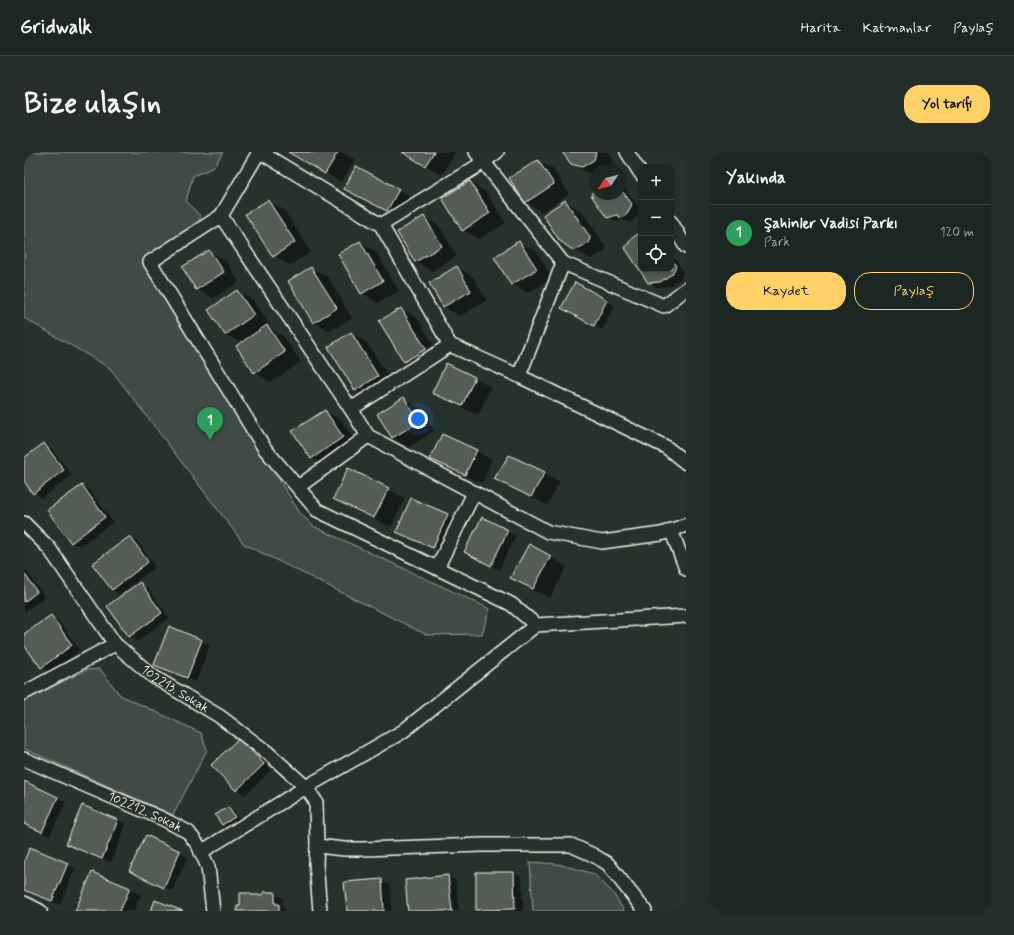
<!DOCTYPE html>
<html lang="tr">
<head>
<meta charset="utf-8">
<style>
  body { margin:0; font-family:Mynerve,sans-serif; background:#252e2a; color:#f1f3f6 }
  .controls { position:absolute; right:12px; top:12px; display:grid; overflow:hidden; border-radius:8px; box-shadow:0 2px 6px #0003 }
  .controls button { width:36px; height:36px; display:grid; place-items:center; padding:0; border:0; border-bottom:1px solid #3a4340; background:#1c2622; color:#f1f3f6; font:20px sans-serif }
  .compass { position:absolute; left:566px; top:12px; width:36px; height:36px; border-radius:50%; background:#1c2622; box-shadow:0 2px 6px #0003; rotate:235deg }
  .you { position:absolute; left:394px; top:267px; width:14px; height:14px; margin:-10px; border:3px solid #fff; border-radius:50%; background:#1a73e8; box-shadow:0 0 0 6px #1a73e833 }
  .badge { display:grid; place-items:center; width:26px; height:26px; border-radius:50%; background:#ffd166; color:#fff; font-size:13px; font-weight:700 }
  .pin { position:absolute; translate:-50% -33px; filter:drop-shadow(0 1px 2px #0008) }
  .pin::after { content:''; position:absolute; top:21px; width:14px; height:12px; background:inherit; clip-path:polygon(0 0,100% 0,50% 100%) }
  .list { margin:0; padding:0; list-style:none }
  h2 { display:flex; justify-content:space-between; align-items:center; height:52px; margin:0; padding:0 16px; font-size:17px }
  h2 small { font-size:13px; font-weight:400; color:#a0a5a5 }
  .list li { display:grid; grid-template-columns:26px 1fr auto; gap:12px; align-items:center; box-sizing:border-box; height:56px; padding:0 16px; border-top:1px solid #3a4340 }
  .list b { display:block; font-size:15px; white-space:nowrap }
  .list p { margin:0; font-size:13px; white-space:nowrap; color:#a0a5a5 }
  .list em { font-size:13px; font-style:normal; color:#a0a5a5 }
  .actions { display:flex; gap:8px; padding:12px 16px }
  .actions a { flex:1; padding:9px 0; border:1px solid #ffd166; border-radius:16px; text-align:center; font-size:14px; color:#ffd166 }
  .actions .main { background:#ffd166; color:#111 }
  .icon { flex:none; width:22px; height:22px; fill:none; stroke:currentColor; stroke-width:2; stroke-linecap:round; stroke-linejoin:round }
  .map { position:relative; flex:none; width:662px; height:759px; overflow:hidden; border-radius:16px }
  header { display:flex; align-items:center; gap:24px; box-sizing:border-box; height:56px; padding:0 20px; background:#1c2622; border-bottom:1px solid #3a4340 }
  header strong { font-size:19px }
  nav { display:flex; gap:22px; margin-inline-start:auto; font-size:14px }
  .intro { display:flex; align-items:center; justify-content:space-between; box-sizing:border-box; height:96px; padding:0 24px }
  h1 { margin:0; font-size:28px }
  .button { padding:10px 18px; border-radius:16px; background:#ffd166; color:#111; font-size:14px; font-weight:700 }
  main { display:flex; gap:24px; padding:0 24px }
  aside { flex:1; background:#1c2622; border-radius:16px; box-shadow:0 2px 6px #0003 }
  .map>svg:first-child { display:block }
</style>
</head>
<body>
<header>
<strong>Gridwalk</strong>
<nav><a>Harita</a><a>Katmanlar</a><a>Paylaş</a></nav>
</header>
<div class="intro"><h1>Bize ulaşın</h1><a class="button">Yol tarifi</a></div>
<main>
<div class="map">
<svg width="662" height="759" viewBox="0 0 662 759">
  <rect width="100%" height="100%" fill="#26332d"/>
  <filter id="ink" filterUnits="userSpaceOnUse"><feTurbulence type="fractalNoise" baseFrequency=".025" numOctaves="2"/><feDisplacementMap in="SourceGraphic" scale="8" xChannelSelector="R" yChannelSelector="G"/><feConvolveMatrix kernelMatrix="1 2 1 2 8 2 1 2 1" color-interpolation-filters="sRGB"/></filter>
  <g filter="url(#ink)">
    <path fill="#414b45" stroke="#9a9e96" d="M0,0H199L190,15L169,24L162,49L177,65L170,78L122,109L127,125L276,361L289,374L466,457L458,482L403,483L220,392L86,216L0,166Z
      M76,517L96,543L177,581L183,598L149,663L1,597L0,595V549L62,518Z
      M506,710L534,712L570,722L589,741L600,759H509Z"/>
    <path fill="#0007" d="M266,0H318L331,8L317,30Z
      M380,0H431L418,23Z
      M539,0H585L589,6L586,17L584,18H572V23L564,21L547,12Z
      M514,9L530,18L545,42L518,60L502,50Z
      M446,30L462,40L482,71L455,87L439,78Z
      M596,32L599,34L616,57L612,66L606,71L600,68L592,70L584,65L568,43L572,36V42H596Z
      M374,37L391,47L379,68L338,46Z
      M244,49L260,58L287,100L266,113L250,104Z
      M541,50L558,59L582,95L581,99L567,107L551,98Z
      M400,65L416,75L433,104L408,119L392,110L374,81Z
      M617,81V117H647V105L652,108L659,119L657,127L645,134L633,135L624,130L603,96Z
      M336,90L352,100L375,139L354,151L338,141Z
      M495,90L512,99L528,126L504,141L488,132Z
      M185,99L202,109L215,130L189,146L173,137Z
      M433,115L449,125L463,148L436,164L420,155L406,131Z
      M287,116L304,125L328,166L306,179L290,170Z
      M552,132L591,154L578,178L539,156Z
      M213,139L229,148L246,173L243,175L259,184L277,210L247,230L231,220L214,194L218,191L202,183L185,158Z
      M377,157L393,166L418,207L397,219L381,210L356,169Z
      M327,181L343,191L370,233L348,247L332,238Z
      M422,213L451,226L467,235L454,263L426,250L409,240Z
      M380,247L396,256L410,279L385,295L369,286L354,262Z
      M301,259L317,268L335,295L304,315L287,306Z
      M20,292L28,297L48,323L18,346L10,341L0,328V307Z
      M452,299L468,308L458,331L424,316L408,307Z
      M520,321L536,330L523,353L488,336L472,326Z
      M58,334L66,339L89,370L56,394L47,390Z
      M364,337L381,346L367,375L327,356L311,346Z
      M423,363L431,367L418,400L382,384L374,380Z
      M458,366L492,384L475,418L450,405Z
      M106,385L114,390L131,415L96,442L88,438Z
      M505,393L543,415L526,446L503,435L487,425Z
      M0,416L21,445L0,460Z
      M116,432L124,436L145,466L114,489L106,484Z
      M27,464L35,469L56,498L26,520L17,515L0,491V484Z
      M178,489L186,493L172,530L139,517L131,512Z
      M215,588L223,592L247,618L221,643L213,638Z
      M0,630L42,650L26,684L0,672Z
      M59,654L94,668L102,673L87,710L52,696L44,691Z
      M204,656L209,659L216,668L204,676L199,673L192,664Z
      M122,684L164,705L148,739L106,719Z
      M0,711L43,712L51,716L36,753L0,738Z
      M68,721L106,737L117,743L110,759H52Z
      M490,721L498,725L499,759H456L453,757Z
      M424,724L432,729L435,759H385Z
      M358,728L366,733L368,759H324Z
      M251,741L259,746V756L262,758L263,759H214L226,742L230,744H240Z"/>
    <path fill="#525c55" stroke="#f4f1e8" d="M264,0H314L301,22Z
      M378,0H410L401,14Z
      M538,0H572L570,8L558,15L547,12Z
      M514,8L530,32L501,51L485,26Z
      M332,14L375,37L363,59L320,37Z
      M446,29L466,61L438,79L418,46Z
      M572,34V42H596V36L608,52L604,61L597,67L593,63L583,66L567,43Z
      M244,48L271,90L249,105L221,62Z
      M541,48L566,85L565,90L550,99L536,89L519,63Z
      M400,64L418,94L391,110L373,80Z
      M617,80V117H647V107L652,114L648,122L636,130L624,131L601,96L608,86Z
      M336,89L359,129L337,142L314,102Z
      M495,89L513,117L487,133L470,105Z
      M185,98L200,120L172,138L158,115Z
      M433,114L447,139L419,155L405,131Z
      M287,115L313,156L289,171L264,129Z
      M551,130L583,148L570,174L537,156Z
      M213,138L230,163L201,183L184,158Z
      M377,156L402,197L380,210L355,169Z
      M243,173L261,200L230,221L212,194Z
      M327,180L354,224L331,239L304,195Z
      M422,211L451,225L438,254L408,241Z
      M380,245L395,270L368,286L353,262Z
      M301,258L319,285L287,307L268,279Z
      M418,282L453,298L441,323L406,307Z
      M20,291L40,318L9,342L0,329V306Z
      M485,303L521,320L507,345L470,327Z
      M324,316L365,336L350,366L309,347Z
      M58,333L81,365L47,391L23,358Z
      M387,346L424,362L409,396L372,380Z
      M458,365L484,378L467,414L440,400Z
      M106,384L124,410L88,438L68,412Z
      M505,392L527,404L509,437L486,426Z
      M0,421L13,440L0,450Z
      M116,430L138,461L105,485L83,454Z
      M27,463L48,493L17,516L0,493V482Z
      M145,474L178,488L163,526L130,513Z
      M215,586L240,612L212,639L187,613Z
      M0,629L34,645L18,680L0,672Z
      M58,653L94,668L78,707L42,692Z
      M204,655L211,665L198,673L191,663Z
      M122,683L156,699L140,736L105,719Z
      M6,695L44,711L28,749L0,738V709Z
      M68,720L106,736L96,759H51Z
      M452,720H490L491,757L452,758Z
      M424,723L428,759H384L381,728Z
      M358,727L360,759H323L320,730Z
      M240,740H251V752H255V759H213V754H216V741H226L227,743H239Z
      M131,748L159,759H127Z"/>
    <g fill="none" stroke-linecap="round" stroke-linejoin="round">
      <defs>
        <g id="minor">
          <path d="M235,0L197,64L327,257L344,284L524,380L578,390L637,382L662,373"/>
          <path d="M236,0L357,73L426,193L495,224L642,295L662,311"/>
          <path d="M452,0L539,111L640,154L662,137"/>
          <path d="M603,0L617,22"/>
          <path d="M197,64L126,110L241,297L293,358L487,452L512,473"/>
          <path d="M647,70L662,95"/>
          <path d="M357,73L452,15L473,0"/>
          <path d="M495,224L539,111"/>
          <path d="M327,257L426,193"/>
          <path d="M274,335L344,284"/>
          <path id="s1" d="M0,371L25,396L91,492L130,525L195,564L244,601L282,635L292,650L293,694L292,711L296,759"/>
          <path d="M647,378L662,417"/>
          <path d="M413,416L450,341"/>
          <path d="M0,541L91,492"/>
          <path id="s2" d="M0,607L139,667L164,680L174,693L184,715L189,759"/>
          <path d="M293,694L320,697H339L458,693H547L569,703L584,712L621,759"/>
          <path d="M177,700L282,635L378,580L512,473L662,464"/>
          <path d="M0,751L16,759"/>
        </g>
      </defs>
      <use href="#minor" stroke="#f4f1e8" stroke-width="16"/>
      <use href="#minor" stroke="#26332d" stroke-width="13"/>
    </g>
  </g>
  <g text-anchor="middle" dominant-baseline="central" stroke-width="3.5" stroke-linejoin="round" paint-order="stroke">
    <g font-size="13" fill="#f4f1e8" stroke="#26332d">
      <text stroke="none"><textPath href="#s1" startOffset="227">102213. Sokak</textPath></text>
      <text stroke="none"><textPath href="#s2" startOffset="132">102212. Sokak</textPath></text>
    </g>
  </g>
</svg>
<div class="controls">
<button>+</button>
<button>−</button>
<button><svg class="icon" aria-label="locate" viewBox="0 0 24 24"><circle cx="12" cy="12" r="6"/><path d="M12 2v4M12 18v4M2 12h4M18 12h4"/></svg></button>
</div>
<svg class="compass" viewBox="-18 -18 36 36"><path d="M0-13l5 13h-10z" fill="#e53935"/><path d="M0 13l5-13h-10z" fill="#a0a5a5"/></svg>
<div class="you"></div>
<div class="pin badge" style="left:186px;top:288px;background:#2e9e5b">1</div>
</div>
<aside>
<h2>Yakında<small></small></h2>
<ul class="list">
<li><span class="badge" style="background:#2e9e5b">1</span><div><b>Şahinler Vadisi Parkı</b><p>Park</p></div><em>120 m</em></li>
</ul>
<div class="actions"><a class="main">Kaydet</a><a>Paylaş</a></div>
</aside>
</main>
</body>
</html>
